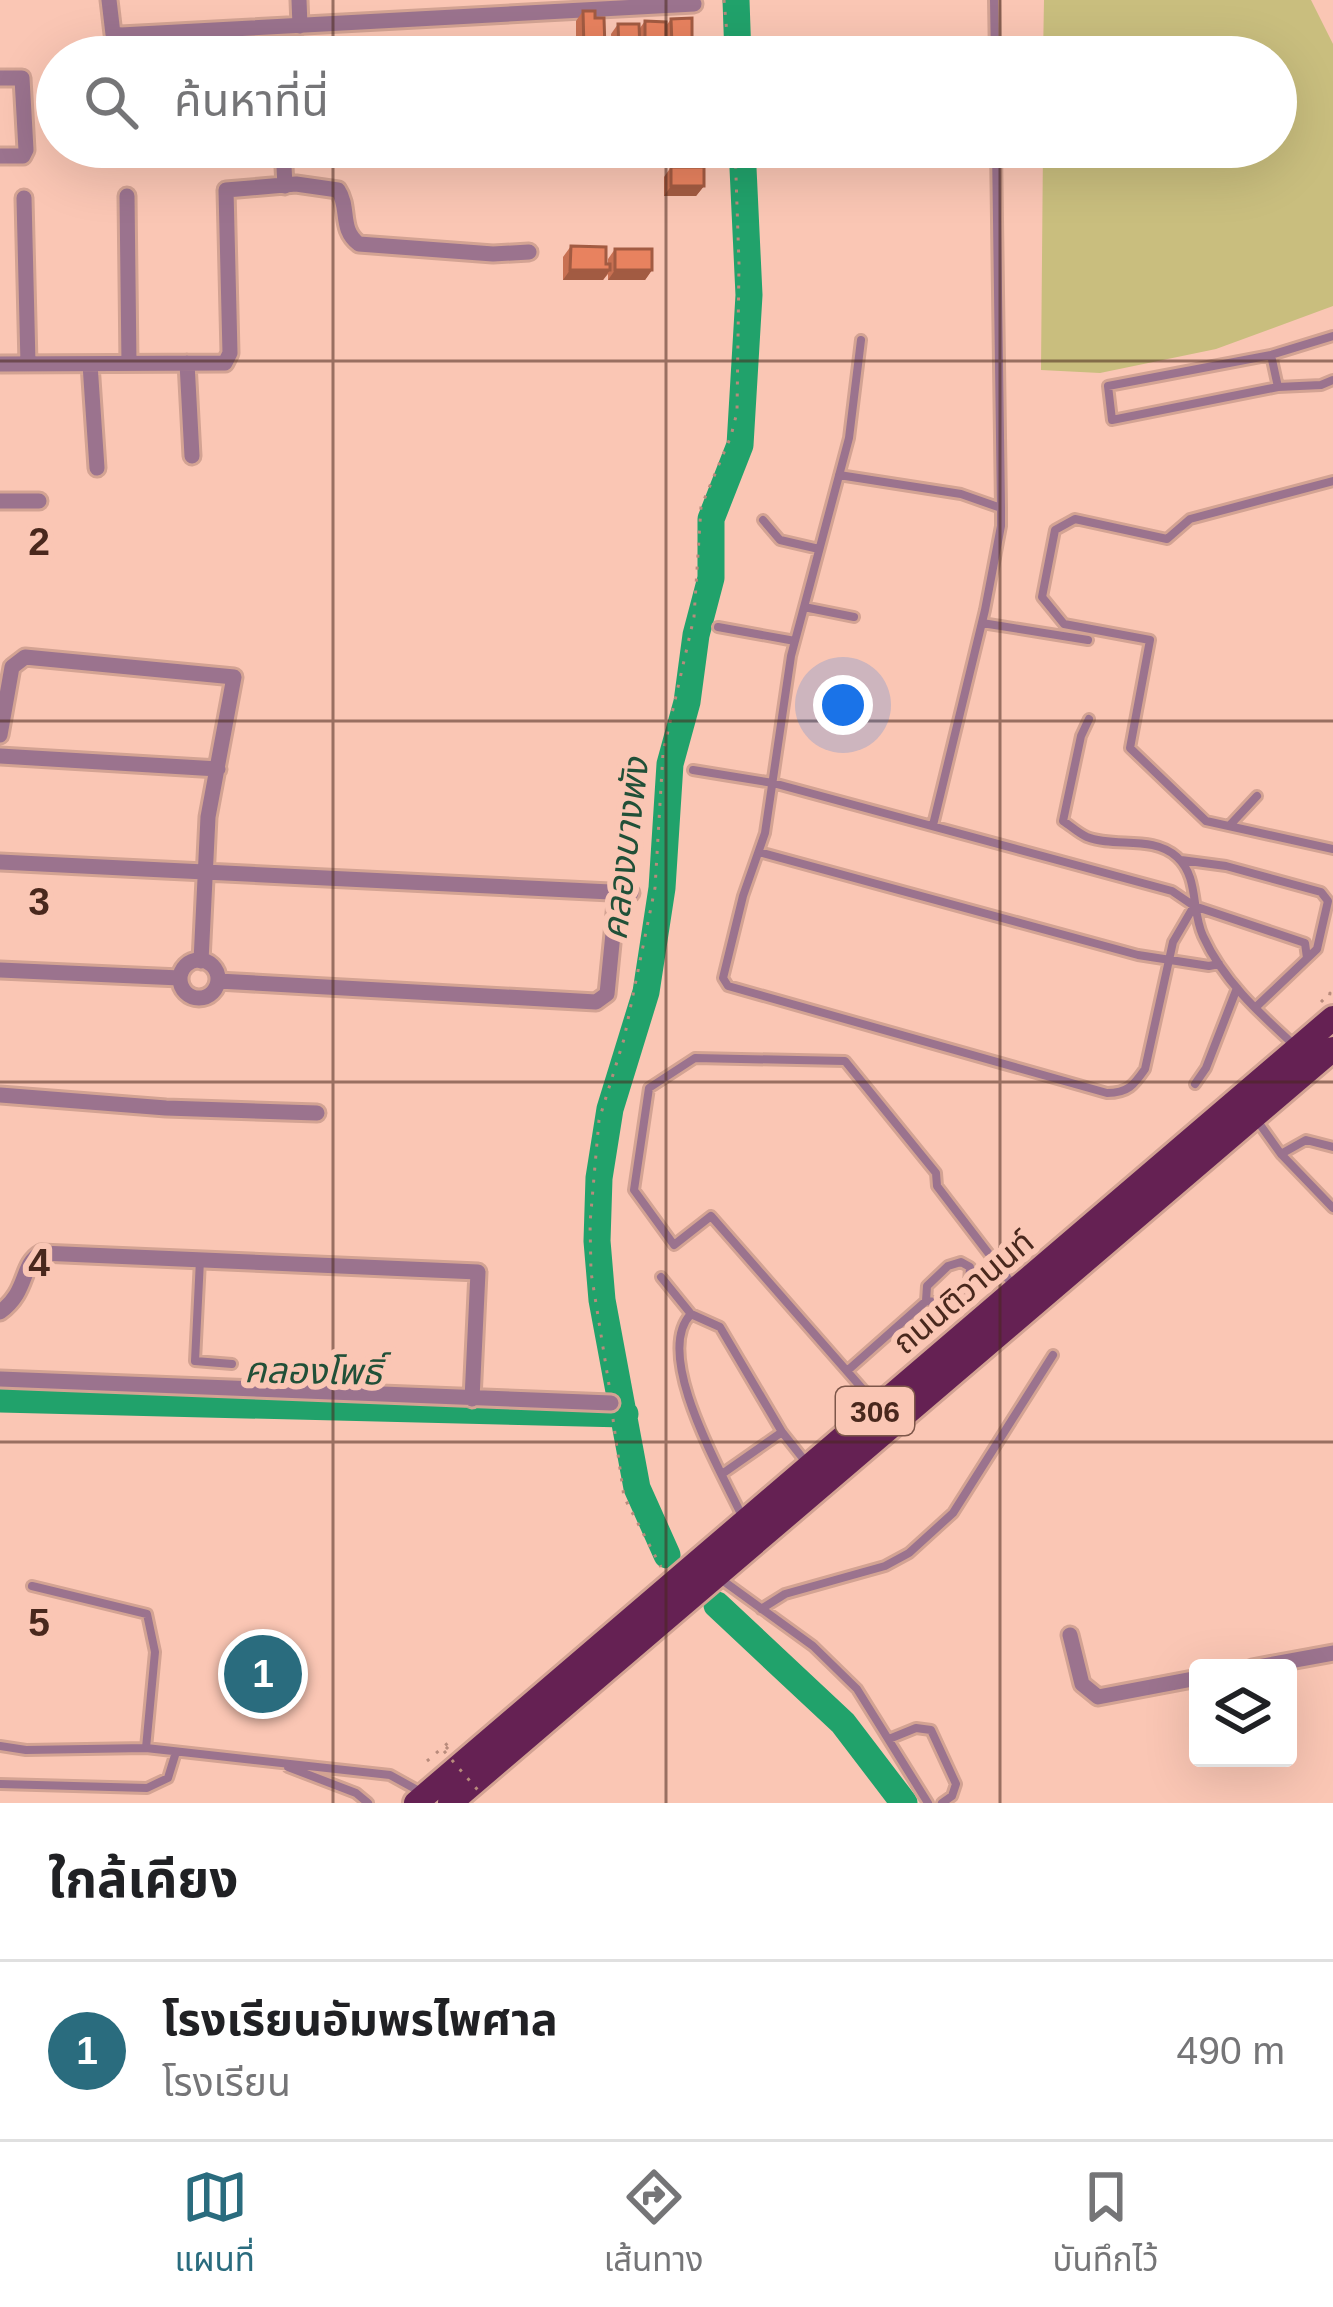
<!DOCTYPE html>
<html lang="th">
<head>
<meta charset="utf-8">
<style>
  body { margin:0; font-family:Helvetica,"Noto Sans Thai",sans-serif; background:#f2f2f2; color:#202124 }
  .controls { position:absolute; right:36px; bottom:36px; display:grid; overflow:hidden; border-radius:12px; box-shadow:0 12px 48px #0002 }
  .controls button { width:108px; height:108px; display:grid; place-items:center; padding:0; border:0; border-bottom:3px solid #e0e0e0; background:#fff; color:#202124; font:60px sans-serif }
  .you { position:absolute; left:843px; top:705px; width:42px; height:42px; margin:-30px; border:9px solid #fff; border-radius:50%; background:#1a73e8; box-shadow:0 0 0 18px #1a73e833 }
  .badge { display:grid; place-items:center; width:78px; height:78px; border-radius:50%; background:#2a6c7e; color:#fff; font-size:39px; font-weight:700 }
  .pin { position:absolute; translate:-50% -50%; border:6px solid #fff; box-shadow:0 3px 12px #0006 }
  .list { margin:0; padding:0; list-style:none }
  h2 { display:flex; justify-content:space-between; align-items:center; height:156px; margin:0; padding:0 48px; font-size:51px }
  h2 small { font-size:39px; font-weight:400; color:#757577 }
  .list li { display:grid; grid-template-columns:78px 1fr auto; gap:36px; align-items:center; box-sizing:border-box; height:180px; padding:0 48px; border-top:3px solid #e0e0e0 }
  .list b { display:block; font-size:45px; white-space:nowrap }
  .list p { margin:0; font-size:39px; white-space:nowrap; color:#757577 }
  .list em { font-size:39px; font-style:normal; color:#757577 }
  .icon { flex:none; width:66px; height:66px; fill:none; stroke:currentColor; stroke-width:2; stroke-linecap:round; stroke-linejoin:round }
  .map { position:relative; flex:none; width:1333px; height:1803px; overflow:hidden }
  .search { position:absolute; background:#fff; box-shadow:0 12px 48px #0002; left:36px; right:36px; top:36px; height:132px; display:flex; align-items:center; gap:30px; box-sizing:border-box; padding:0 42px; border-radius:66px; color:#757577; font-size:45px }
  .sheet { height:336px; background:#fff }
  nav { display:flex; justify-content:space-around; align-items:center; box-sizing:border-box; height:168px; border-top:3px solid #e0e0e0; background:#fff; font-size:33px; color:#757577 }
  nav a { display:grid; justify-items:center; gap:6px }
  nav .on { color:#2a6c7e }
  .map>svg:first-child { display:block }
</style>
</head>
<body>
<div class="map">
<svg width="1333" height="1803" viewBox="0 0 1333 1803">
  <rect width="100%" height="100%" fill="#fac6b4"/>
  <path fill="#c9be7e" d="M1044,0H1311L1333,44V306L1216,349L1100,373L1041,370L1043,147H1276V57H1043Z"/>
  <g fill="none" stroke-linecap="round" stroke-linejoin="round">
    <path stroke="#21a26b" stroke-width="27" d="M736,0L738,57
      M0,1399L625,1414
      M667,1555L637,1488L602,1300L597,1241L599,1178L610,1109L646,992L662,888L670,764L687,702L696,635L711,578V519L740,445L749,295L742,147
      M717,1605L843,1723L904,1803"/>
    <defs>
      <path id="lane" d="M994,0L995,57
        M996,147L1001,508
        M1333,336L1271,355L1108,386L1112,420L1278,387L1321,385L1333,380
        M861,340L849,438L791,656L765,833L743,896L723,978L728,986L1107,1093C1128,1093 1134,1085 1145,1069L1173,942L1194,906
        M1271,355L1278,387
        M839,475L961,494L1001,508V526L985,610L933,825
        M1333,481L1190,519L1167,539L1075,519L1055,530L1042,597L1064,624L1150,640L1130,748L1206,821L1333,849
        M763,520L780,540L819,549
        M804,607L854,617
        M982,623L1088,640
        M718,627L795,641
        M1089,719L1081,736L1063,821C1071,826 1078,833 1087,837C1115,848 1153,835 1177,857C1199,877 1191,910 1203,936C1223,980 1258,1012 1293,1044
        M693,770L773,783L1172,891L1194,906L1305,943L1307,958
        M1230,825L1257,796
        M759,852L1138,955L1209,966L1219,964
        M1181,860L1226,866L1321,892L1328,901L1317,949L1255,1008
        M1195,1084L1206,1068L1237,988
        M1256,1119L1281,1154L1333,1208
        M1281,1154L1306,1140L1333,1147
        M200,1260L195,1361L232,1364
        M661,1277L691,1314L720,1327L782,1432L805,1461
        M691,1314C652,1354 722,1473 742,1516
        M847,1371L926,1301L927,1286L948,1266L961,1262L970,1267L969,1284L946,1303L926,1301
        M874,1402L711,1216L674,1245L634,1190L649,1088L695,1058L845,1061L936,1173L937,1186L1012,1284
        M722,1474L782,1432
        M722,1580L813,1646L857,1689L928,1803
        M32,1586L147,1614L155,1652L146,1748
        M761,1609L785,1594L885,1566L909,1553L953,1513L1053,1355
        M889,1739L916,1728L931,1730L956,1784L952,1796L942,1803
        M0,1746L26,1750L146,1748L390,1775L419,1791
        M288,1767L356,1793L368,1803
        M0,1784L147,1788L168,1778L176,1752"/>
      <path id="street" d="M109,0L113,34L121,35L694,4
        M299,0L300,26
        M0,78H22L26,150L23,156H0
        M283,147L285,186
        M127,196L129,363
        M24,198L28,364
        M187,363L192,456
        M0,364L225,363L230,353L226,190L296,184L338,190C350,208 339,229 359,244L493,254L529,252
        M90,364L97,468
        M0,501H39
        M0,735L12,667L25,657L234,677L208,817L201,961
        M0,756L218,769
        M0,862L631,893
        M180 979a19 19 0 1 1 38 0a19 19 0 1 1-38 0Z
        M0,970L180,978
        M218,981L596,1002L607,994L617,893
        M0,1095L166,1108L317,1113
        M0,1312C29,1291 20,1265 41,1253L478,1272L472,1399
        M0,1379L611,1403
        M1070,1635L1082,1684L1098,1697L1198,1678
        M1252,1668L1333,1653"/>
      <path id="primary" d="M416,1803L1333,1018
        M450,1803L1333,1049"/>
    </defs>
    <use href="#lane" stroke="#d3a393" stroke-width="14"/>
    <use href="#street" stroke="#d3a393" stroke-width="21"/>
    <use href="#primary" stroke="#d3a393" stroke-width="30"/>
    <path stroke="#b88b7c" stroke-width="3" stroke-dasharray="3 9" stroke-linecap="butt" d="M724,0L729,57
      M1321,1002L1330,993L1329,999
      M609,1385L591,1272L590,1223L599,1120L624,1039L655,888L663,753L694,617L701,507L731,436L737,412L739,264L735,147
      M613,1419L624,1497L661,1567
      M427,1761L449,1742L451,1744L444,1751"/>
    <use href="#lane" stroke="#9b738e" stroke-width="8"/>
    <use href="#street" stroke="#9b738e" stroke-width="15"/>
    <use href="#primary" stroke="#652153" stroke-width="24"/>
    <path stroke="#b88b7c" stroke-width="3" stroke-dasharray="3 9" stroke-linecap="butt" d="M444,1751L482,1795"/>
  </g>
  <path fill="#c87052" d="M583,11L595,18L605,49L599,57H576V21Z
    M671,19L692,45L685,55L665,56L664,52L661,57H638V54L636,57H612L611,34L618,24L640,28L645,21L666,26Z
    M671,167L704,186L696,196H664V177Z
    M571,246L606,264H608V259L615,249L652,270L645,280H608V274L603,280H563V257Z"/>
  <path fill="#a25b42" d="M672,45H692L685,55L665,56Z
    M584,49H605L599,57H578Z
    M666,49L661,57H640L645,50Z
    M640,50L636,57H615L619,51Z
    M671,186H704L696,196H664Z
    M570,270H610L603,280H563Z
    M615,270H652L645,280H608Z"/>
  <path fill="#e8825f" stroke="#a25b42" stroke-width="3" d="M583,11H595V18H604L605,49H584Z
    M692,18V45H672L671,19Z
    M645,21L666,22V49L645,50Z
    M618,24H639L640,50L619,51Z
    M671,167H704V186H671Z
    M571,246L606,247V264H610V270H570Z
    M615,249H652V270H615Z"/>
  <path fill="none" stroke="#49281d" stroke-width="3" stroke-opacity="0.55" d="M333,0V57M666,0V57M1000,0V57M333,147V1803M666,147V1803M1000,147V1803M0,361H1333M0,721H1333M0,1082H1333M0,1442H1333"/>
  <g text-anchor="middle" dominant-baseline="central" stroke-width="12" stroke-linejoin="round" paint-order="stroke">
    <rect fill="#fac6b4" stroke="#7e574a" stroke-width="3" x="836" y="1387" width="78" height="48" rx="9"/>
    <g font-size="30" font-weight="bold" fill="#49281d">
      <text x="875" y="1411">306</text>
    </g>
    <g font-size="33" fill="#49281d" stroke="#fac6b4">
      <text transform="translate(963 1292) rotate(-40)">ถนนติวานนท์</text>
    </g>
    <g font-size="36" font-style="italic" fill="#215038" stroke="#fac6b4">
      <text transform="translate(625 849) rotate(-83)">คลองบางพัง</text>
      <text transform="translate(313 1371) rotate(1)">คลองโพธิ์</text>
    </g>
  </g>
  <g font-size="39" text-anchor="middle" font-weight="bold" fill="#49281d" stroke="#fac6b4" stroke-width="12" stroke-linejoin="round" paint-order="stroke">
    <text x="39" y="555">2</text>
    <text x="39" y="915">3</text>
    <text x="39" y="1276">4</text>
    <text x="39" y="1636">5</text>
  </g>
</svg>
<div class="controls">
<button><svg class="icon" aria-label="layers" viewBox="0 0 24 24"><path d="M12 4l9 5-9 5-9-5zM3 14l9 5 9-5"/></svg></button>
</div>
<div class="you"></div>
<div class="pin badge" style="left:263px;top:1674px">1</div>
<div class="search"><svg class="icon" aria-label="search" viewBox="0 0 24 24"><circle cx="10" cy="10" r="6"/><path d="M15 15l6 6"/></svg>ค้นหาที่นี่</div>
</div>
<section class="sheet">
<h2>ใกล้เคียง<small></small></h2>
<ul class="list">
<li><span class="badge">1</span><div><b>โรงเรียนอัมพรไพศาล</b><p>โรงเรียน</p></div><em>490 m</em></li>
</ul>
</section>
<nav>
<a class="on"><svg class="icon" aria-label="map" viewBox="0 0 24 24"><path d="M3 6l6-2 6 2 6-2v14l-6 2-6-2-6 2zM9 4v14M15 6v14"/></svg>แผนที่</a>
<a><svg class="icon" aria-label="directions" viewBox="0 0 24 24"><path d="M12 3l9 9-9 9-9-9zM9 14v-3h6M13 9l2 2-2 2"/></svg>เส้นทาง</a>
<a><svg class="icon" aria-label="saved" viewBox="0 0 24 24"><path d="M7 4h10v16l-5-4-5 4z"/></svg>บันทึกไว้</a>
</nav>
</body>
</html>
